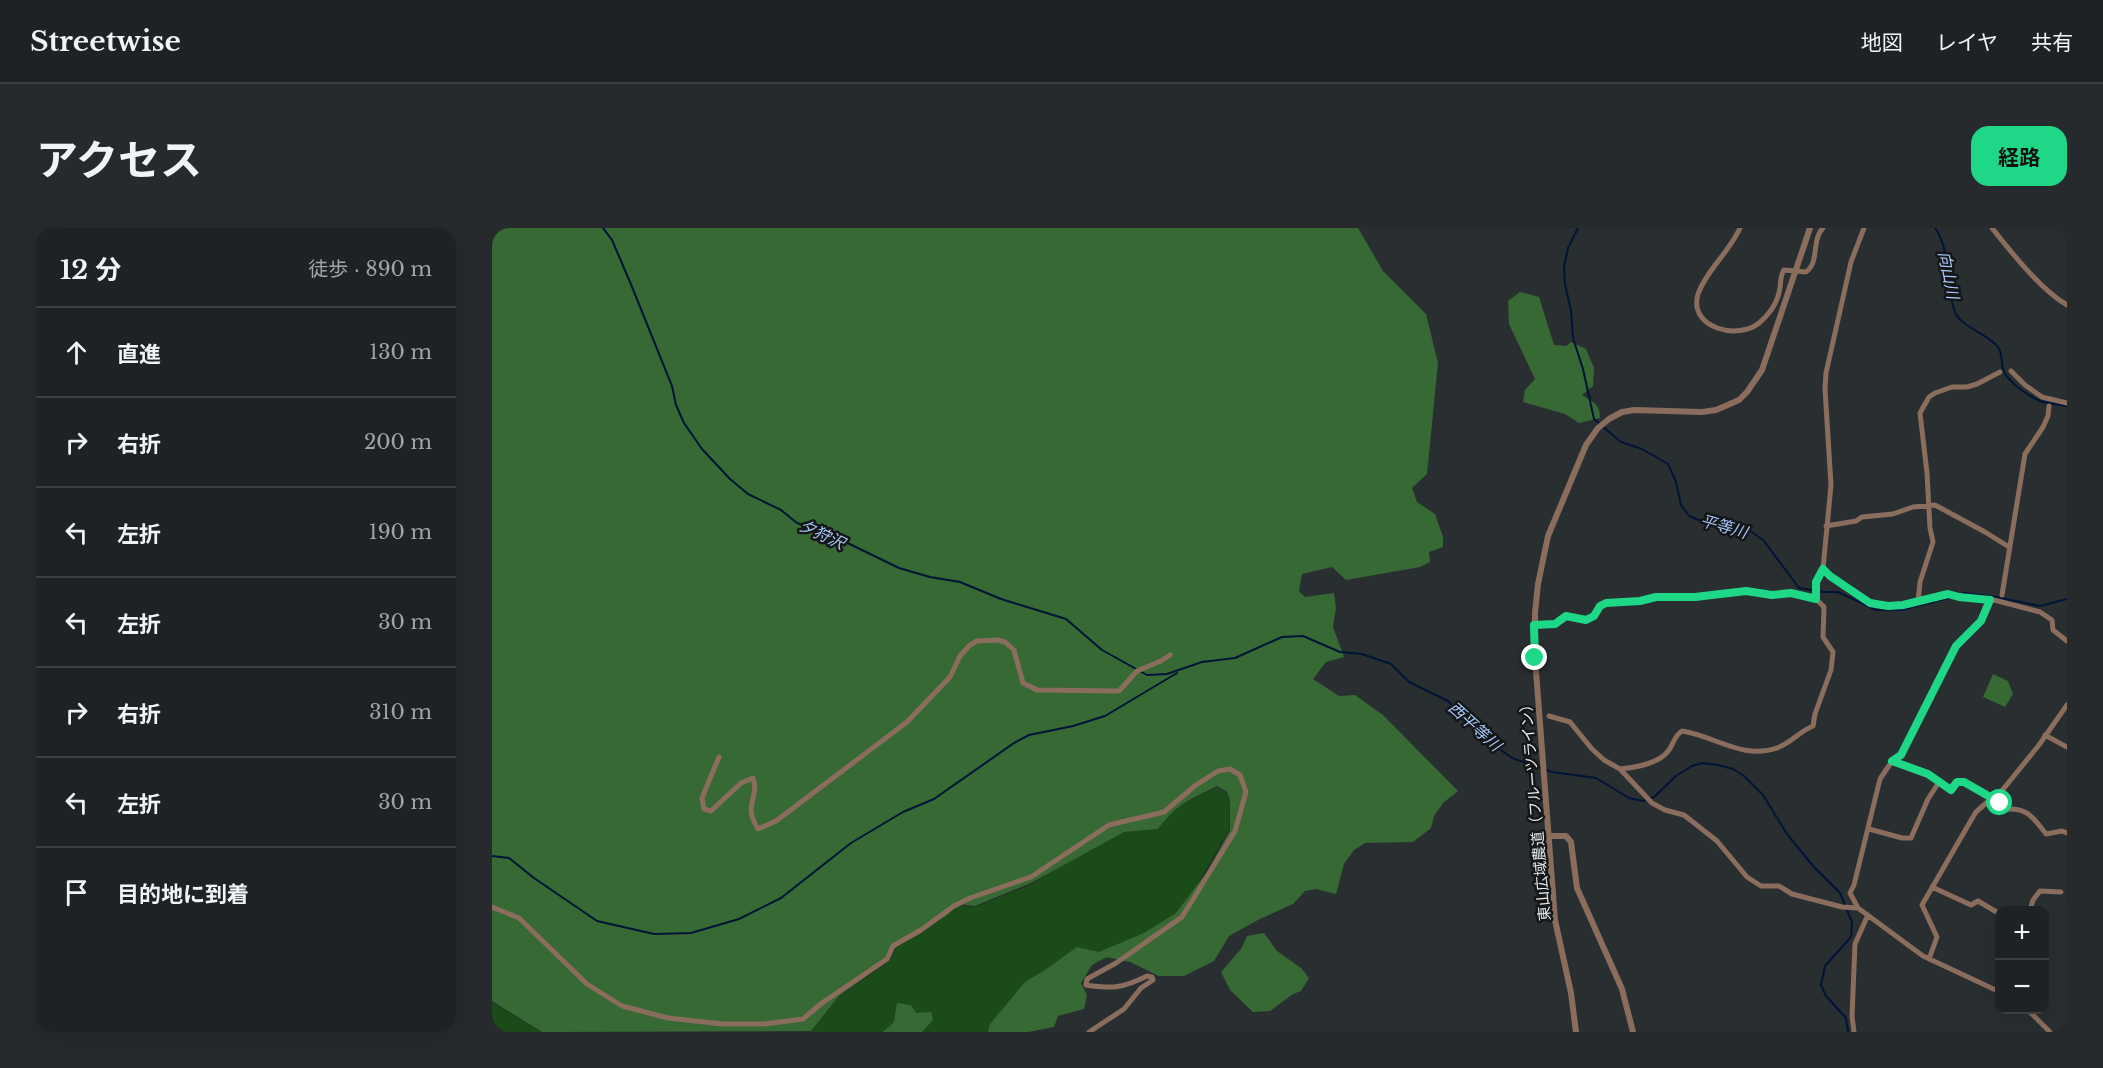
<!DOCTYPE html>
<html lang="ja">
<head>
<meta charset="utf-8">
<style>
  body { margin:0; font-family:"Libre Baskerville","Noto Sans JP",serif; background:#272a2d; color:#f1f3f6 }
  .controls { position:absolute; right:18px; bottom:18px; display:grid; overflow:hidden; border-radius:12px; box-shadow:0 6px 24px #0002 }
  .controls button { width:54px; height:54px; display:grid; place-items:center; padding:0; border:0; border-bottom:2px solid #3c3f42; background:#1f2225; color:#f1f3f6; font:30px sans-serif }
  .stop { position:absolute; width:18px; height:18px; margin:-14px; border:4px solid #1ed887; border-radius:50%; background:#fff }
  .stop.end { background:#1ed887; border-color:#fff; box-shadow:0 2px 6px #0008 }
  .list { margin:0; padding:0; list-style:none }
  h2 { display:flex; justify-content:space-between; align-items:center; height:78px; margin:0; padding:0 24px; font-size:26px }
  h2 small { font-size:20px; font-weight:400; color:#a1a4a7 }
  .list li { display:grid; grid-template-columns:39px 1fr auto; gap:18px; align-items:center; box-sizing:border-box; height:90px; padding:0 24px; border-top:2px solid #3c3f42 }
  .list b { display:block; font-size:22px; white-space:nowrap }
  .list em { font-size:20px; font-style:normal; color:#a1a4a7 }
  .icon { flex:none; width:33px; height:33px; fill:none; stroke:currentColor; stroke-width:2; stroke-linecap:round; stroke-linejoin:round }
  .map { position:relative; flex:none; width:1575px; height:804px; overflow:hidden; border-radius:18px }
  header { display:flex; align-items:center; gap:36px; box-sizing:border-box; height:84px; padding:0 30px; background:#1f2225; border-bottom:2px solid #3c3f42 }
  header strong { font-size:28px }
  nav { display:flex; gap:33px; margin-inline-start:auto; font-size:21px }
  .intro { display:flex; align-items:center; justify-content:space-between; box-sizing:border-box; height:144px; padding:0 36px }
  h1 { margin:0; font-size:42px }
  .button { padding:15px 27px; border-radius:18px; background:#1ed887; color:#111; font-size:21px; font-weight:700 }
  main { display:flex; gap:36px; padding:0 36px }
  aside { flex:1; background:#1f2225; border-radius:18px; box-shadow:0 6px 24px #0002 }
  .map>svg:first-child { display:block }
</style>
</head>
<body>
<header>
<strong>Streetwise</strong>
<nav><a>地図</a><a>レイヤ</a><a>共有</a></nav>
</header>
<div class="intro"><h1>アクセス</h1><a class="button">経路</a></div>
<main>
<aside>
<h2>12 分<small>徒歩 · 890 m</small></h2>
<ul class="list">
<li><svg class="icon" aria-label="ahead" viewBox="0 0 24 24"><path d="M12 20V5M6 11l6-6 6 6"/></svg><div><b>直進</b></div><em>130 m</em></li>
<li><svg class="icon" aria-label="right" viewBox="0 0 24 24"><path d="M7 20v-9h11M14 6l5 5-5 5"/></svg><div><b>右折</b></div><em>200 m</em></li>
<li><svg class="icon" aria-label="left" viewBox="0 0 24 24"><path d="M17 20v-9H6M10 6l-5 5 5 5"/></svg><div><b>左折</b></div><em>190 m</em></li>
<li><svg class="icon" aria-label="left" viewBox="0 0 24 24"><path d="M17 20v-9H6M10 6l-5 5 5 5"/></svg><div><b>左折</b></div><em>30 m</em></li>
<li><svg class="icon" aria-label="right" viewBox="0 0 24 24"><path d="M7 20v-9h11M14 6l5 5-5 5"/></svg><div><b>右折</b></div><em>310 m</em></li>
<li><svg class="icon" aria-label="left" viewBox="0 0 24 24"><path d="M17 20v-9H6M10 6l-5 5 5 5"/></svg><div><b>左折</b></div><em>30 m</em></li>
<li><svg class="icon" aria-label="arrive" viewBox="0 0 24 24"><path d="M6 21V4h12l-3 4 3 4H6"/></svg><div><b>目的地に到着</b></div></li>
</ul>
</aside>
<div class="map">
<svg width="1575" height="804" viewBox="0 0 1575 804">
  <rect width="100%" height="100%" fill="#292e31"/>
  <path fill="#1b4b19" d="M725,559L734,565L738,574L737,601L687,689L632,725L545,754L505,804H317L348,768L397,733L404,720L454,688L465,677L483,679L538,657L599,620L632,604L666,601C687,574 696,574 725,559Z
    M0,774L49,804H0Z"/>
  <path fill="#376934" d="M0,0H866L891,43L934,86L946,135L935,246L920,260L925,274L943,286L951,309V319L937,324L938,334L928,339L854,352L840,339L810,346L807,363L813,369L842,365L844,380L841,399L852,429L834,434L821,451L847,468L863,467L891,487L966,563L951,575L942,588L939,600L921,614L873,615L862,622L852,636L844,666L824,661L813,663L801,676L766,692L737,708L722,733L692,748H667L638,734L614,729L600,737L589,755L595,767L592,781L566,788L562,799L536,804H496L498,796L533,754L553,742L585,719L607,724L652,705L684,685L715,644L738,602V573L735,564L725,558C696,573 687,574 666,601L632,604L539,655L483,678L466,676L454,688L403,719L397,732L347,768L319,803L50,804L0,773Z
    M1028,64L1047,69L1062,117L1074,118L1079,114L1094,121L1102,140L1101,158L1090,167C1101,174 1108,176 1108,190L1087,195L1073,186L1031,174L1033,162L1043,151L1017,96L1016,73Z
    M1501,446L1516,453L1521,466L1513,479L1491,469Z
    M772,705L785,723L809,740L817,750L809,763L801,766L778,783L761,784L738,762L729,744L749,721L755,708Z
    M405,775L419,777L424,785L439,784L441,792L430,804H391L402,794Z"/>
  <g fill="none" stroke-linecap="round" stroke-linejoin="round">
    <path stroke="#001438" stroke-width="2" d="M111,0L120,12L138,54L180,158L184,177L192,195L210,221L238,251L256,266L289,282L305,295L335,305L407,340L438,349L468,354L509,371L574,391L610,422L655,447L675,446L710,434L743,430L790,409L811,408L848,424L870,426L899,436L917,454L956,473L987,506L1020,530L1060,544L1104,550L1137,570L1151,573L1162,569L1184,548L1200,538L1210,535L1226,537L1241,541L1252,548L1271,567L1295,606L1321,638L1348,665L1360,694L1359,709L1333,738L1329,757L1334,768L1354,790L1356,804
      M1086,0L1076,20L1072,39L1073,56L1079,83L1081,110L1091,141L1102,191L1129,214L1150,221L1176,236L1184,254L1189,277L1197,288L1212,294L1232,296L1257,302L1272,313L1307,360L1332,364H1346L1384,382H1410L1461,369
      M1443,0C1460,24 1452,57 1463,84C1469,99 1494,105 1505,118C1512,125 1508,136 1512,144C1518,155 1536,168 1548,173C1556,176 1566,176 1575,178
      M1467,367L1472,365L1504,369L1548,378L1575,371
      M0,628L17,630L42,650L105,693L162,706L199,705L247,691L289,670L359,615L411,584L442,571L522,515L537,507L581,498L613,488L685,445"/>
    <path stroke="#8a6d5d" stroke-width="5" d="M1248,0C1238,23 1214,43 1206,66C1196,101 1247,112 1267,95C1278,86 1286,73 1288,60C1289,53 1288,48 1292,42L1314,44C1328,34 1319,12 1331,0
      M1500,0C1519,24 1549,62 1575,77
      M1519,143L1533,157L1550,169L1575,175
      M1334,298L1364,293L1370,289L1401,286L1421,279L1443,277L1493,304L1517,319
      M1331,341L1338,348L1378,375L1396,378L1411,377L1456,366L1467,369L1498,371L1548,384L1560,392L1561,402L1575,413
      M1510,367L1533,226L1551,199L1556,188L1557,178
      M1324,371V354L1331,341L1339,257L1333,161L1334,145L1359,34L1372,0
      M1426,374L1428,354L1441,314L1438,300L1435,245L1428,185L1437,169L1443,165L1460,159H1475L1485,156L1508,144
      M1042,397L1063,396L1074,388L1094,392L1102,388L1108,378L1114,375L1148,373L1164,369L1203,368L1254,363L1280,367L1299,365L1324,371L1332,379L1331,409L1341,424L1339,442L1323,486L1321,498C1308,503 1299,515 1285,520C1251,532 1223,508 1190,503C1182,508 1182,515 1177,522C1167,536 1144,539 1128,541
      M1057,488L1078,494L1100,521L1112,532L1128,541L1160,575L1173,582L1192,587L1225,613L1255,649L1269,658H1287L1300,666L1350,679L1366,680L1431,728L1508,764
      M1553,507L1575,519
      M227,529L210,570L212,581L219,583L249,555L261,550C268,572 250,575 266,601L284,593L415,494L458,449L468,428L478,417L485,413L506,412L513,414L522,422L531,455L545,462L627,463L645,443L669,433L678,427
      M1400,533L1436,546L1459,562L1465,554H1472L1500,570H1504L1547,517L1575,477
      M1504,570L1515,581C1537,580 1542,591 1554,606L1570,603L1575,605
      M1377,601L1410,610H1419L1436,571L1447,554
      M1440,659L1479,677L1486,673L1508,686
      M0,679L27,690L95,756L130,778L176,790L231,796H272L311,791L330,775L395,731L401,718L429,702L462,678L478,670L539,649L617,597L672,584L704,557L726,543L738,541L748,547L754,564L743,603L690,689L624,735L595,751L594,757C621,761 631,760 655,748L660,749L661,752L649,760L632,781L597,804
      M1366,680L1358,665L1362,657L1388,551L1400,533L1409,527L1464,418L1489,393L1498,371
      M1538,682L1541,672L1548,663L1569,664
      M1437,731L1445,709L1430,677L1478,594L1484,584L1500,570
      M1536,782L1558,804
      M1362,804L1360,788L1363,716L1375,689"/>
    <path stroke="#8a6d5d" stroke-width="6" d="M1057,608H1074L1079,614L1085,660L1130,761L1141,804
      M1084,804L1079,765L1063,692L1043,430V385L1046,356L1056,308L1094,217L1106,200L1117,191L1130,184L1142,182L1210,184L1224,182L1247,172L1255,164L1270,142L1318,0"/>
  </g>
  <g fill="none" stroke-linecap="round" stroke-linejoin="round">
    <path stroke="#1ed887" stroke-width="8" d="M1043,430L1042,397L1063,396L1074,388L1094,392L1102,388L1108,378L1114,375L1148,373L1164,369H1203L1254,363L1280,367L1299,365L1324,371V354L1331,341L1338,348L1378,375L1396,378L1411,377L1456,366L1467,369L1498,372L1489,393L1464,418L1409,527L1400,533L1436,546L1459,562L1465,554H1472L1500,570H1504L1508,575"/>
  </g>
  <g text-anchor="middle" dominant-baseline="central" stroke-width="5" stroke-linejoin="round" paint-order="stroke">
    <g font-size="15" fill="#e8ebee" stroke="#141617">
      <text transform="translate(1043 581) rotate(-95)">東山広域農道（フルーツライン）</text>
    </g>
    <g font-size="16" font-style="italic" fill="#a6c8f8" stroke="#141617">
      <text transform="translate(1457 47) rotate(79)">向山川</text>
      <text transform="translate(1232 298) rotate(16)">平等川</text>
      <text transform="translate(330 306) rotate(25)">夕狩沢</text>
      <text transform="translate(983 498) rotate(42)">西平等川</text>
    </g>
  </g>
</svg>
<div class="controls">
<button>+</button>
<button>−</button>
</div>
<div class="stop" style="left:1508px;top:575px"></div>
<div class="stop end" style="left:1043px;top:430px"></div>
</div>
</main>
</body>
</html>
